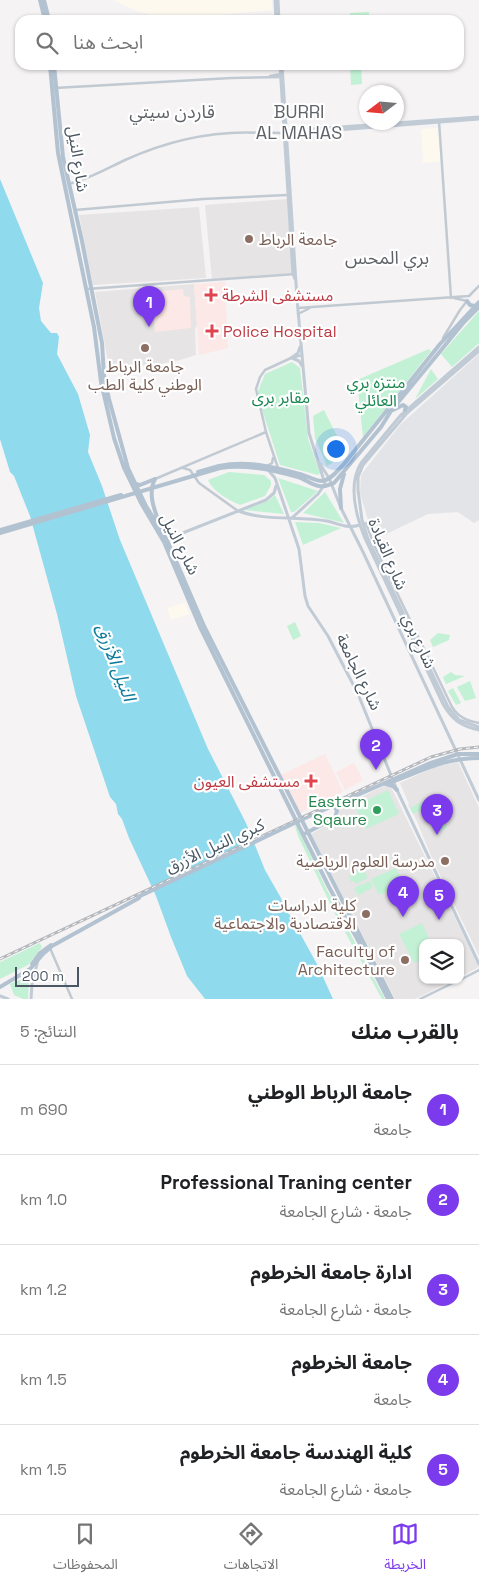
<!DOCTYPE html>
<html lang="ar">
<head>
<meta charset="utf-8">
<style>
  body { margin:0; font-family:"Space Grotesk","Noto Sans Arabic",sans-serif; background:#f6f6f6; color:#202124; direction:rtl }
  .controls { position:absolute; right:15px; bottom:15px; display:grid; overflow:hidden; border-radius:10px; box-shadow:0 1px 4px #0004 }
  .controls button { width:45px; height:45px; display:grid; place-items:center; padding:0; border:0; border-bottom:1px solid #e0e0e0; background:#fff; color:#202124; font:25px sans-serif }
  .compass { position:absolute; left:359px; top:85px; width:45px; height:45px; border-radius:50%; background:#fff; box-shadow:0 1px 4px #0004; rotate:254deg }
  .scale { position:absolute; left:15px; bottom:12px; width:64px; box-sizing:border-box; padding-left:5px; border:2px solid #4a5661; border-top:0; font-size:14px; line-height:18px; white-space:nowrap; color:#4a5661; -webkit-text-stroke:4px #fff; paint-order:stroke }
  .you { position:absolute; left:335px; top:448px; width:18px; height:18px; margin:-12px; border:4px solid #fff; border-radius:50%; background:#1a73e8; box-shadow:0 0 0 8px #1a73e833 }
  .badge { display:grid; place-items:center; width:32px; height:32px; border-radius:50%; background:#7c3aed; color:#fff; font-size:16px; font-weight:700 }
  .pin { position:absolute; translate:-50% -41px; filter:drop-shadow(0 1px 2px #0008) }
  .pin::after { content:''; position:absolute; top:26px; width:18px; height:15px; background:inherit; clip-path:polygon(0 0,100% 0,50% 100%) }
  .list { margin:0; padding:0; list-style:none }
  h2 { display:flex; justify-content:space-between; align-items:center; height:65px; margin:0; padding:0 20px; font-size:21px }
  h2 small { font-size:16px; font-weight:400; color:#757577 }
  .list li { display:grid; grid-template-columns:32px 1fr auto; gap:15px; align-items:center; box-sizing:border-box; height:90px; padding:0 20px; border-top:1px solid #e0e0e0 }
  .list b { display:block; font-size:19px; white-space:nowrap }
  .list p { margin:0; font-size:16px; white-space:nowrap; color:#757577 }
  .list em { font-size:16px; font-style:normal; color:#757577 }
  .icon { flex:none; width:28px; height:28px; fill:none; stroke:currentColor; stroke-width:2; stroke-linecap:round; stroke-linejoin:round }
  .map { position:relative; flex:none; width:479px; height:999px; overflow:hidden; direction:ltr }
  .search { position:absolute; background:#fff; box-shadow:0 1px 4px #0004; left:15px; right:15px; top:15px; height:55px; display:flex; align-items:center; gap:12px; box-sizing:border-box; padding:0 18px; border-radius:15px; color:#757577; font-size:19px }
  .sheet { height:515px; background:#fff }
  nav { display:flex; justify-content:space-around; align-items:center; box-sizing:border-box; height:70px; border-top:1px solid #e0e0e0; background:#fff; font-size:14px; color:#757577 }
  nav a { display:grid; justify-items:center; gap:2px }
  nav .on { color:#7c3aed }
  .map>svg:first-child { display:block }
</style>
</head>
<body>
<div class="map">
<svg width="479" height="999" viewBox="0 0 479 999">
  <rect width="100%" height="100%" fill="#f5f3f3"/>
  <path fill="#fdf9ef" d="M113,0H272V10L176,19L155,16L137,11Z
    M438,128L441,161L423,163L421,129Z
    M185,602L190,614L171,620L167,608Z"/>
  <path fill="#e6e4e5" d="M287,199L292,273L212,279L205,205Z
    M199,207L206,278L93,285L79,215Z
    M194,284L197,325L195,329L196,355L180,360L155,365L109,367L95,292Z
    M458,762L479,808V956L432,858L416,819L408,805L409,804L400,783L435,767Z
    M384,786L391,787L479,967L460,977V943H423V980H454L415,999H395L311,834L340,818L338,808Z"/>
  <path fill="#fce8e6" d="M225,282L228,348L199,355L194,284Z
    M183,289L184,296L190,297L191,328L155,332L152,292Z
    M325,754L343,792L300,813L281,775Z
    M354,763L363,780L345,790L336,772Z"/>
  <path fill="#e2e4e7" d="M479,354V520L474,523L458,512L428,514L374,540L360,493L361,475L400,425Z"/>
  <path fill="#c3f1d5" d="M369,12V18L351,19L350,13Z
    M350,65H361L362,84L351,85Z
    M479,311V343L452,367L441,354Z
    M429,349L431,351L363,437L357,380Z
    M292,362L300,368L308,439L320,473L318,475L280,465L257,394L265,374Z
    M431,369L438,379L415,399Z
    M324,410L346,454L327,466L315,438L313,416Z
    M229,472L264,475L271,481V485L265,496L240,505C229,500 213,492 208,480Z
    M278,478L318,491L294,512H291Z
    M325,492L344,523L303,513Z
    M275,495L284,514L244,510L268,501Z
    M295,522L319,523L341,528L303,545Z
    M295,622L301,636L293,640L287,626Z
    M438,633L450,635L449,640L433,647L430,640Z
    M451,672L455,675L465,676L446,684L443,677Z
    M470,681L476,698L465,701L457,687Z
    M453,688L461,703L456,705L448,691Z
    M388,790L399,814L366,829L355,806Z
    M423,801L426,808L413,814L410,808Z
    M443,817L447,828L438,832L435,825L438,824L437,820Z
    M296,824L326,888L385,999H382L335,914L298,836L295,826Z
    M396,868L403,884L379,895L371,879Z
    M363,869L368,878L356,884L354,881L351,882L349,876Z
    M370,881L373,887L370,888L371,889L363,892V893L359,895L357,894L354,888Z
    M422,923L431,943H423V959L414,963L399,934Z
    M40,943L42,947L28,965L0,979V962Z
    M27,977L29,979L28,999H23L14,995L10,984Z"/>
  <path fill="#90daee" d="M0,179L43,283L39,308L41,321L51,333H57L59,337L57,354L78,394L90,435L88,452L102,486L120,540L208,749L246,823L265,870L281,898L284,908L290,915L318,966L333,999H205L187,976L171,937L156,896L129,838L122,819L118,814L116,804L110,797L76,696L57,614L30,516L14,476L10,472L0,439Z"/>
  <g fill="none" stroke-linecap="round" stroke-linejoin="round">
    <path stroke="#c1cad2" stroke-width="2.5" d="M270,76L281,74
      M231,78L280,77
      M55,88L231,78
      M439,121L451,298
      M69,184C89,179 106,169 125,160C167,141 215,130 262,133C269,133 278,132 285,134
      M75,210L203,199L288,195
      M87,289L295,274
      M469,296L479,286
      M454,298L467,301
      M298,308L469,296
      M298,314L310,308
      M443,338L460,310L467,301
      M267,466L272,463L273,458
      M183,468L190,470L199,483L238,511
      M278,468L266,432L256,389L260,377L265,370L291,358L302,355
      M155,479L266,432
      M364,524L366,523L374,545L452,707C459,718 468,721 479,723
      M50,948L72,999
      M460,980L479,970
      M420,999L459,980"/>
    <path stroke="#c1cbd6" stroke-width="3" d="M275,0L276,20
      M278,0L279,20
      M280,65L293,274L295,279
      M282,65L297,299L309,433L325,484L318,494L293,517
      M285,131L479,117
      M285,134L479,119
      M479,347L400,416L361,463C348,484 356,515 364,536L443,704C452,720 461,726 479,730
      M479,351L407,413L363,465L358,477V490L362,520L368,539L448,707L459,720L479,727
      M291,358L298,353L300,347
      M292,358L299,361L302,366
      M320,464L329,478L341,508L363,552L479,800
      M269,471L275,478L299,549L305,596L308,606L328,636L358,694L397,790L479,964
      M239,511C262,521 300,516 327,521C340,524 346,529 360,525
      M166,541L180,534L266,500L274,493L276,486
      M0,996L8,999
      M31,999L32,984L38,960"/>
    <path stroke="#b3c2d1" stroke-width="4" d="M40,0L45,20
      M44,0L49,20
      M50,65L58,153L63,177L94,327L101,382L114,438L124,468L141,503L164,542L200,627L329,887L360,944L388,999
      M54,65L63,157L82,241L102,343L104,376L109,399L128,468L146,506L167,540L204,626L392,999
      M467,301L470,305L475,306
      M393,410L403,405L406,407L405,410
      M219,466C247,460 273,467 300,474C307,476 315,481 322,481C331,480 338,470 344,464L440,344L479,302
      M220,468C246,464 272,470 298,477C305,479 311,485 319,486C325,487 329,485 334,483L381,427L391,411L442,349L464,322L479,307
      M155,479C147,494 155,512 161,527
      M136,484L140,485L155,479
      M341,508L340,489L344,474
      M386,784C419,773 442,758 479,758
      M386,784L393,786L397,790
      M303,819L428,764L458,754H479
      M306,833L335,818L337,811L334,805
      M32,964L40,953L51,945
      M0,987L30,969L43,954L52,946L139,898"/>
    <defs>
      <path id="rail" d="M0,959L431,757L460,749L479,747"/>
    </defs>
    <use href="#rail" stroke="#b5b8bd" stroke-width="3"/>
    <use href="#rail" stroke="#fff" stroke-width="1" stroke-dasharray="4" stroke-linecap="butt"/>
    <path stroke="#b3c2d1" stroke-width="4" d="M198,472L219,466
      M0,530L121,495
      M0,533L220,468
      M138,897L303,819"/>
  </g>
  <g fill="#8d6e63" stroke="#fff" stroke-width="2">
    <circle cx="249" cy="239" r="5"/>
    <circle cx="145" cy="348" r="5"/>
    <circle cx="445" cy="861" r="5"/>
    <circle cx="366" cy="914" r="5"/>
    <circle cx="405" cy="960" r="5"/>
  </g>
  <g fill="#e0444e" stroke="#fff" stroke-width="2">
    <path d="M208.5 287.5h5v5h5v5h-5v5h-5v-5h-5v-5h5z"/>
    <path d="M209.5 323.5h5v5h5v5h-5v5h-5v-5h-5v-5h5z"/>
    <path d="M308.5 773.5h5v5h5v5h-5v5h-5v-5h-5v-5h5z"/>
  </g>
  <circle fill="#2e9e5b" stroke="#fff" stroke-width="2" cx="377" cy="810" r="5"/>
  <g text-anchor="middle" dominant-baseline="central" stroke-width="4.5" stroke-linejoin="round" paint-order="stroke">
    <g font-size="16" fill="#4a5661" stroke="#fff">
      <text transform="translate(78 159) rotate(81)">شارع النيل</text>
      <text transform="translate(180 544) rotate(63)">شارع النيل</text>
      <text transform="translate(388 554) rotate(67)">شارع القيادة</text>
      <text transform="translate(419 641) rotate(65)">شارع بري</text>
      <text transform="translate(359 672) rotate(64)">شارع الجامعة</text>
      <text transform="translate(215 846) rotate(-25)">كبري النيل الأزرق</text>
    </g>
    <g font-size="16" fill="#785e54" stroke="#fff" text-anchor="end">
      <text x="259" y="239" text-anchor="start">جامعة الرباط</text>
      <text x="145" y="366" text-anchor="middle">جامعة الرباط<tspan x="145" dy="18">الوطني كلية الطب</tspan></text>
      <text x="435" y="861">مدرسة العلوم الرياضية</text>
      <text x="356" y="905">كلية الدراسات<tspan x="356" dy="18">الاقتصادية والاجتماعية</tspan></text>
      <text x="395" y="951">Faculty of<tspan x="395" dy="18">Architecture</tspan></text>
    </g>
    <g font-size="16" fill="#be3a42" stroke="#fff" text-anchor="start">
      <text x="222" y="295">مستشفى الشرطة</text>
      <text x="223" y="331">Police Hospital</text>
      <text x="300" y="781" text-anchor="end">مستشفى العيون</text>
    </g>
    <g font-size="16" fill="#17864f" stroke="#fff">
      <text x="376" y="382">منتزه بري<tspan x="376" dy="18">العائلي</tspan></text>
      <text x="281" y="397">مقابر برى</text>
    </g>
    <g font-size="16" fill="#27864d" stroke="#fff" text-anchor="end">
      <text x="367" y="801">Eastern<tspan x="367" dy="18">Sqaure</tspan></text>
    </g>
    <g font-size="18" fill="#5f6368" stroke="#fff">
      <text x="172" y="111">قاردن سيتي</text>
      <text x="299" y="111">BURRI<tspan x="299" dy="21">AL MAHAS</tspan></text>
      <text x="387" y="257">بري المحس</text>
    </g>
    <g font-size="18" font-style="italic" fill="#0c7c9b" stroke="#fff">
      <text transform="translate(116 662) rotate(69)">النيل الأزرق</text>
    </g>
  </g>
</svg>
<div class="controls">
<button><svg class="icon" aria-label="layers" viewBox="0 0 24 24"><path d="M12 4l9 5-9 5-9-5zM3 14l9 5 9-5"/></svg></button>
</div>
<svg class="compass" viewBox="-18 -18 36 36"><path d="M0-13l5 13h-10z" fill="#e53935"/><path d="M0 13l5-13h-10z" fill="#757577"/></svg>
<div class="scale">200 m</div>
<div class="you"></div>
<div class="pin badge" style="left:149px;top:327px">1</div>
<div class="pin badge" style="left:376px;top:770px">2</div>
<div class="pin badge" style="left:437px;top:835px">3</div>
<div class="pin badge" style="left:403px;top:917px">4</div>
<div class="pin badge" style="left:439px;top:920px">5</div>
<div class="search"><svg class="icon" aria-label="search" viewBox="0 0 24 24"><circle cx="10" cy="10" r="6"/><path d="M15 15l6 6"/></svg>ابحث هنا</div>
</div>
<section class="sheet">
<h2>بالقرب منك<small>النتائج: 5</small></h2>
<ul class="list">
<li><span class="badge">1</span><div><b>جامعة الرباط الوطني</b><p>جامعة</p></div><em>690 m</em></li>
<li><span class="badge">2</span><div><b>Professional Traning center</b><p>جامعة · شارع الجامعة</p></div><em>1.0 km</em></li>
<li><span class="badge">3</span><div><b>ادارة جامعة الخرطوم</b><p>جامعة · شارع الجامعة</p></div><em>1.2 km</em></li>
<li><span class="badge">4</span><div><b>جامعة الخرطوم</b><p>جامعة</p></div><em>1.5 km</em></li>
<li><span class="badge">5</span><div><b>كلية الهندسة جامعة الخرطوم</b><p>جامعة · شارع الجامعة</p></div><em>1.5 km</em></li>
</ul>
</section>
<nav>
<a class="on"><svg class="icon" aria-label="map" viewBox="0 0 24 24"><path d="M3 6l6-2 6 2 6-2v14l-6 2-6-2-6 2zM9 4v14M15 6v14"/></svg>الخريطة</a>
<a><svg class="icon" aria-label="directions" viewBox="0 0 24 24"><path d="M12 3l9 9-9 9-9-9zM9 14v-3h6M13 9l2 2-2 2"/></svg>الاتجاهات</a>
<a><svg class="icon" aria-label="saved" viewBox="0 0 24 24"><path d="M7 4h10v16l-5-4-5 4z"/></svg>المحفوظات</a>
</nav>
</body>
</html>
